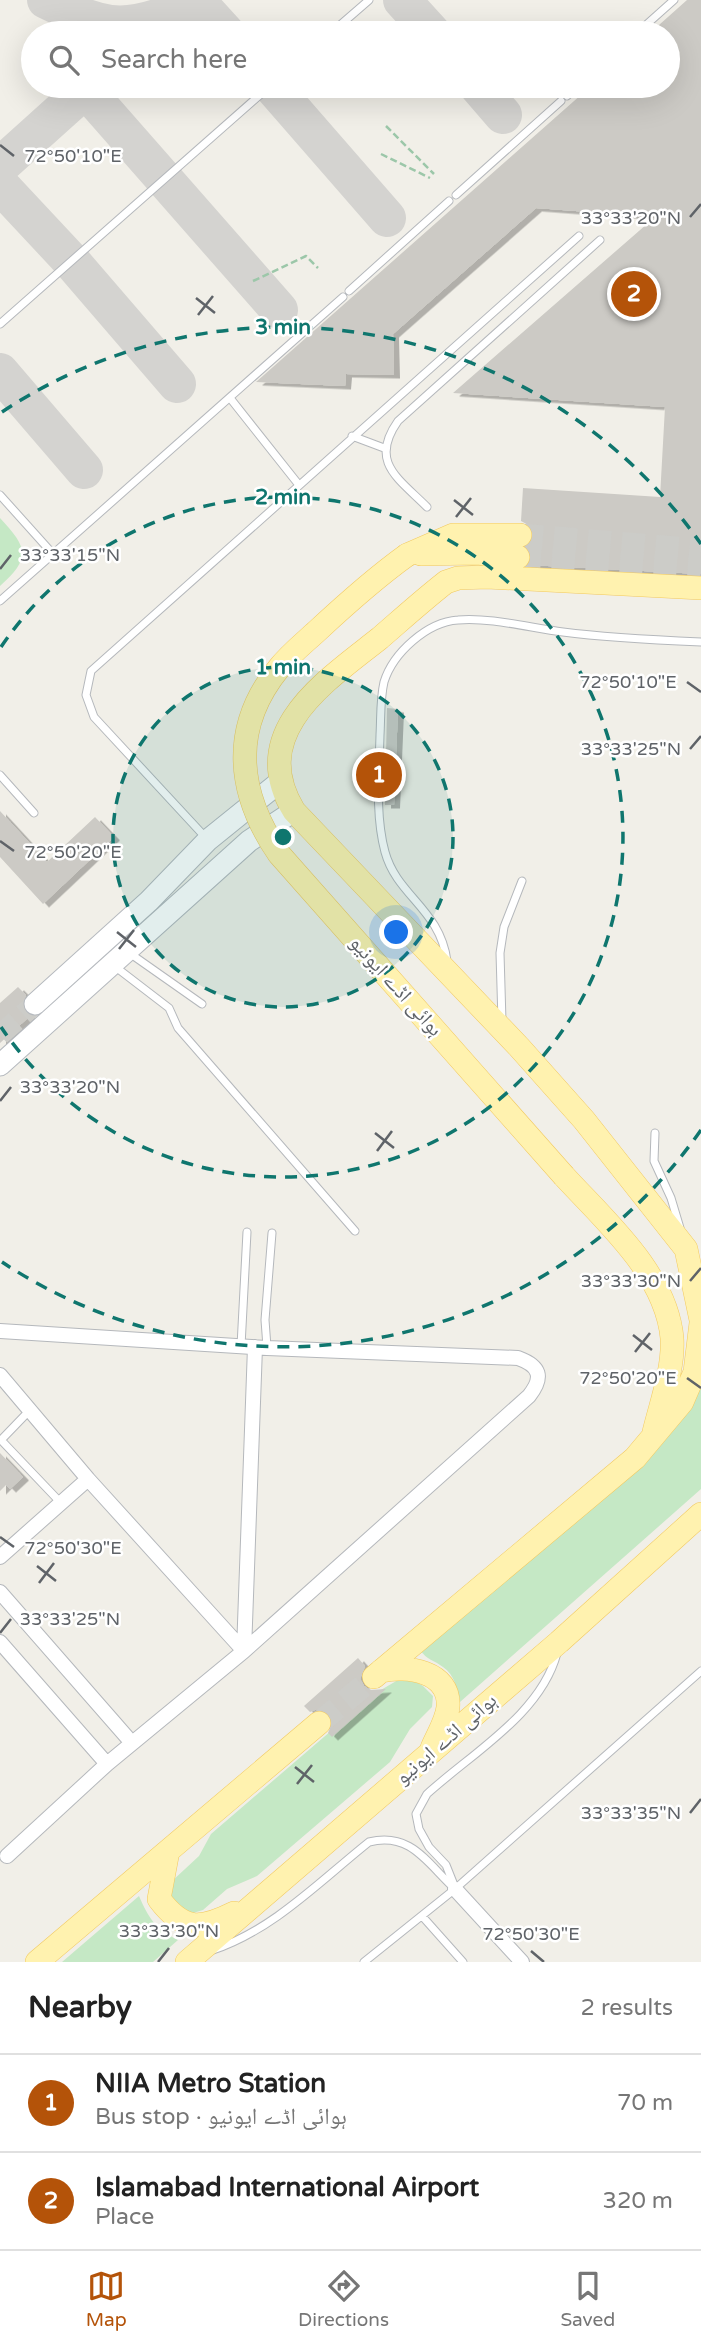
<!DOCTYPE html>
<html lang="en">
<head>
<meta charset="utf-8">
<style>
  body { margin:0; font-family:"Varela Round","Noto Naskh Arabic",sans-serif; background:#f2f2f2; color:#222 }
  .you { position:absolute; left:397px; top:933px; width:24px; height:24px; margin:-18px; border:5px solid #fff; border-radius:50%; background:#1a73e8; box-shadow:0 0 0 10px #1a73e833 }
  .badge { display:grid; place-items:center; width:46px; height:46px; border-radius:50%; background:#b45309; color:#fff; font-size:23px; font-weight:700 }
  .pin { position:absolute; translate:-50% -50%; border:4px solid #fff; box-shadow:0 2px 7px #0006 }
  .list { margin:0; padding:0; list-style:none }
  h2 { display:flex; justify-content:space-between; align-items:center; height:91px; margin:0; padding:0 28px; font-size:30px }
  h2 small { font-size:23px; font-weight:400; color:#767676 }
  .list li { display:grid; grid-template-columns:46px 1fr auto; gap:21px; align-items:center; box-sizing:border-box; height:98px; padding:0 28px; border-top:2px solid #e0e0e0 }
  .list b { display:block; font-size:26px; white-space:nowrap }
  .list p { margin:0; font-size:23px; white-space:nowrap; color:#767676 }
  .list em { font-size:23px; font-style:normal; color:#767676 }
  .icon { flex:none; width:38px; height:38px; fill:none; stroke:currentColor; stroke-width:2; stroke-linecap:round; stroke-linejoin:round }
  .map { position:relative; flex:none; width:701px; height:1962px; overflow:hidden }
  .search { position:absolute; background:#fff; box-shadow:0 7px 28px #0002; left:21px; right:21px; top:21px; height:77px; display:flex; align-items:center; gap:18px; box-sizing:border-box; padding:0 24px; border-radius:38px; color:#767676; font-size:26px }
  .sheet { height:287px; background:#fff }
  nav { display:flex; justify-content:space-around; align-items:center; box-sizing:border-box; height:98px; border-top:2px solid #e0e0e0; background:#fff; font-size:19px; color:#767676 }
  nav a { display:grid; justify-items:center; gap:4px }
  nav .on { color:#b45309 }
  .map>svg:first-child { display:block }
</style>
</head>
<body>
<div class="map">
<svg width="701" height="1962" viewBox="0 0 701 1962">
  <defs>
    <filter id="shadow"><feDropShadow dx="6" dy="3.5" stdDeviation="0" flood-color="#0004"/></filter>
  </defs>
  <rect width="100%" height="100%" fill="#f1efe8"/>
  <path fill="#c5e8c5" d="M0,518C27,547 32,558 0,586Z
    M701,1359V1489L460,1702C457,1689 455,1675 443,1667C434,1660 427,1660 420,1650L610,1487Z
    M411,1679L423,1686L433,1696L432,1707L410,1729L390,1762L257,1876L227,1889L203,1910L193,1913L182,1911L167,1891L171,1882L199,1856L211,1834L374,1694L398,1680Z
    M139,1896C148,1917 156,1930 178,1940L153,1962H62Z"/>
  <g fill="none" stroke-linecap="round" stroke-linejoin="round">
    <path stroke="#d4d3d0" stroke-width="38" d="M46,0C98,25 121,35 177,10
      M196,0L226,33
      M402,0L432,33
      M272,86L387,218
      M478,86L503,115
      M85,89L279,310
      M0,166L89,86
      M0,185L72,262L177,384
      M0,372L84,470"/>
  </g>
  <path fill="#cccac5" filter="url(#shadow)" d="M687,0H701V574L529,565L532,558L527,547L534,534L532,527L521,521L523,488L660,497L665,407L453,393L655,217L536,208L393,334L394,375L346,374L345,386L256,382L591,86H668V33H650Z
    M387,708L398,709L394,805H385Z
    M0,811L47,862L95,817L114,837L43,904L0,857Z
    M18,987L26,995L22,1006L30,1016L0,1043V1003Z
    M0,1453L23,1477L10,1489L6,1485L0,1491Z
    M358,1658L365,1666L360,1679L364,1686L370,1690L386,1689L332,1737L328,1733L333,1721L329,1713L317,1709L310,1712L304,1706Z"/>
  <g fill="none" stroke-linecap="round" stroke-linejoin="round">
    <path stroke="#ccccc8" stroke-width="21" stroke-dasharray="21 10" stroke-linecap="butt" d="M0,1035L35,1004"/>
    <path stroke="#ccccc8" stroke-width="23" stroke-dasharray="23 11" stroke-linecap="butt" d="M520,535L701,550
      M518,557L701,569
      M319,1723L374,1677"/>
    <defs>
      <path id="lane" d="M331,33L369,0
        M637,33L674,0
        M567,96L578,86
        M456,195L561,101
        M349,291L449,201
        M0,324L270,86
        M230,398L299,485
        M352,436L384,448
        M0,495L53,554
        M427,507C398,478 369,462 398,421L600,240
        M0,601L343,297
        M0,775L34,813
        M207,839L94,717L86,695L91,671L579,236
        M128,952L202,1004
        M447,961C440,909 397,896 385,852C375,815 379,773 380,735C381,718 380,699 384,682C393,653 427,622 458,620C489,617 531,628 563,632C609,638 655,640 701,642
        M113,965L169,1008L178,1028L355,1231
        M502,1021L500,953L504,927L522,881
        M655,1133L654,1161L671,1198L680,1228
        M241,1346L247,1232
        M267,1347L265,1320L272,1233
        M30,1410L1,1440L61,1503
        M454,1885L446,1865L429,1847L419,1829L416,1814L427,1794C472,1753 541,1714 557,1653
        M422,1916L463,1962
        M213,1950C273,1930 320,1881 369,1842C411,1832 426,1862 455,1889
        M364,1962L455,1889L701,1671"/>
      <path id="street" d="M0,1331L267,1348L518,1358C540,1366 544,1377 529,1396L244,1651L107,1764L7,1856
        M0,1375L88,1479L244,1651
        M0,1557L88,1479
        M0,1592L132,1743
        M0,1642L107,1764
        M244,1651L255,1347
        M455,1889L522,1962"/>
      <path id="secondary" d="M35,1004L149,901L208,840L281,781
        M0,1065L249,841L294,811"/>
      <path id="primary" d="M421,554L477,553L518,557
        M407,555L453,535H520
        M701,588L487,577L458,578L446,582C423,600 402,619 380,638C326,681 246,732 294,811L519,1047L584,1120L686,1249L701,1320
        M564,1176C605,1221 666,1273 672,1338C674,1368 661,1403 654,1432
        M381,1671C406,1665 451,1671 448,1707C447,1720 437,1736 432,1748
        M374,1677L635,1458L682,1402L695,1372L701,1323
        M168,1851L159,1899C183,1931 200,1930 234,1913
        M37,1962L319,1723
        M187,1962L559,1642L701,1514"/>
    </defs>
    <use href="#lane" stroke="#b5b8bc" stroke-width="9"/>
    <use href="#street" stroke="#b5b8bc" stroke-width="16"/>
    <use href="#secondary" stroke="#b6babf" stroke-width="23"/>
    <use href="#primary" stroke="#f2c960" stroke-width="24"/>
    <path stroke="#9cc7a9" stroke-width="2.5" stroke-dasharray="7 3.5" stroke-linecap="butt" d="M497,27L503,33
      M386,126L434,174
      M381,154L430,178
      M253,281L306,256L318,268"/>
    <use href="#lane" stroke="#fff" stroke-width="7"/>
    <use href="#street" stroke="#fff" stroke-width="14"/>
    <use href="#secondary" stroke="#fff" stroke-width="21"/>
    <use href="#primary" stroke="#fff2af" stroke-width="23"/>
    <defs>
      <path id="primary-bridge" d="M407,555C375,578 346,604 317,631C304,643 290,654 279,668C230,728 237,793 279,854L564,1176"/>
    </defs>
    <use href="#primary-bridge" stroke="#f2c960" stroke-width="24" stroke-linecap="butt"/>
    <use href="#primary-bridge" stroke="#fff2af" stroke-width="23"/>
  </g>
  <path fill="none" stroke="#5f6368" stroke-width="2.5" d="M0,145L14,156M690,217L701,204M196,298L215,313M198,315L213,296M454,500L473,515M456,517L471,498M0,569L11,555M687,682L701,692M690,749L701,736M0,841L14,851M117,932L136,947M119,949L134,930M0,1101L11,1087M375,1133L394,1148M377,1151L392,1131M690,1281L701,1268M633,1335L652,1350M635,1352L650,1333M687,1378L701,1388M0,1537L14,1547M37,1566L56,1581M39,1583L54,1563M0,1633L11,1619M295,1767L314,1782M297,1784L312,1765M690,1813L701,1799M531,1951L544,1962M158,1962L169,1948"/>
  <circle cx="283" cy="837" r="170" fill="#0f766e" fill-opacity=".12"/>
  <g fill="none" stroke="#0f766e" stroke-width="3.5" stroke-dasharray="12 9">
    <circle cx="283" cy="837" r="170"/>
    <path d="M1 647A340 340 0 1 1 1 1027"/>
    <path d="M701 1130A510 510 0 0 1 2 1262M2 412A510 510 0 0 1 701 544"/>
  </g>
  <g text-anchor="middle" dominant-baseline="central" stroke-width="5" stroke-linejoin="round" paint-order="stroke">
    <g font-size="21" fill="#5f6368" stroke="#fff">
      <text transform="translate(396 986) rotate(48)">ہوائی اڈے ایونیو</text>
      <text transform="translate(446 1739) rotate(-41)">ہوائی اڈے ایونیو</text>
    </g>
  </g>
  <g font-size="18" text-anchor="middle" fill="#5f6368" stroke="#fff" stroke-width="5" stroke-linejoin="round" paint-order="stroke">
    <text x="73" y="162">72°50'10"E</text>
    <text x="631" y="224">33°33'20"N</text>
    <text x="70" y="561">33°33'15"N</text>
    <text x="628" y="688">72°50'10"E</text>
    <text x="631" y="755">33°33'25"N</text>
    <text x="73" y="858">72°50'20"E</text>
    <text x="70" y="1093">33°33'20"N</text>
    <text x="631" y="1287">33°33'30"N</text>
    <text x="628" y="1384">72°50'20"E</text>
    <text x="73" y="1554">72°50'30"E</text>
    <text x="70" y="1625">33°33'25"N</text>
    <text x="631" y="1819">33°33'35"N</text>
    <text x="169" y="1937">33°33'30"N</text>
    <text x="531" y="1940">72°50'30"E</text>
  </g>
  <circle cx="283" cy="837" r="10" fill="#0f766e" stroke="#fff" stroke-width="3.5"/>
  <g font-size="21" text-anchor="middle" font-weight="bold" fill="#0f766e" stroke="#fff" stroke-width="5" stroke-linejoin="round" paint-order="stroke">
    <text x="283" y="334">3 min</text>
    <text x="283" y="504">2 min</text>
    <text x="283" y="674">1 min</text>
  </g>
</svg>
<div class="you"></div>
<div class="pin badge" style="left:379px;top:775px">1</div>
<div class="pin badge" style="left:634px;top:294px">2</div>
<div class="search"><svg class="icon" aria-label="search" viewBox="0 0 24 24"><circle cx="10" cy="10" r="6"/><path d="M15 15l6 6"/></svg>Search here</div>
</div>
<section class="sheet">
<h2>Nearby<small>2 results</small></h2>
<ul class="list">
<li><span class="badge">1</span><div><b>NIIA Metro Station</b><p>Bus stop · ہوائی اڈے ایونیو</p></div><em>70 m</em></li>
<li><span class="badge">2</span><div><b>Islamabad International Airport</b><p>Place</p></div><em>320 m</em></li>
</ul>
</section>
<nav>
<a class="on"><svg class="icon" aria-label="map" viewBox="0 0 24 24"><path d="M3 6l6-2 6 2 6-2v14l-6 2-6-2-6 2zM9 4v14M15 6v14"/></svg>Map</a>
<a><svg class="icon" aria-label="directions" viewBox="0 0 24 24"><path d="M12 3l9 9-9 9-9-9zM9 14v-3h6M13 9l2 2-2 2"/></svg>Directions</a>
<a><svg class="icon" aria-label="saved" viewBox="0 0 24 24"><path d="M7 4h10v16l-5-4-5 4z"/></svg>Saved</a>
</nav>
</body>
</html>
